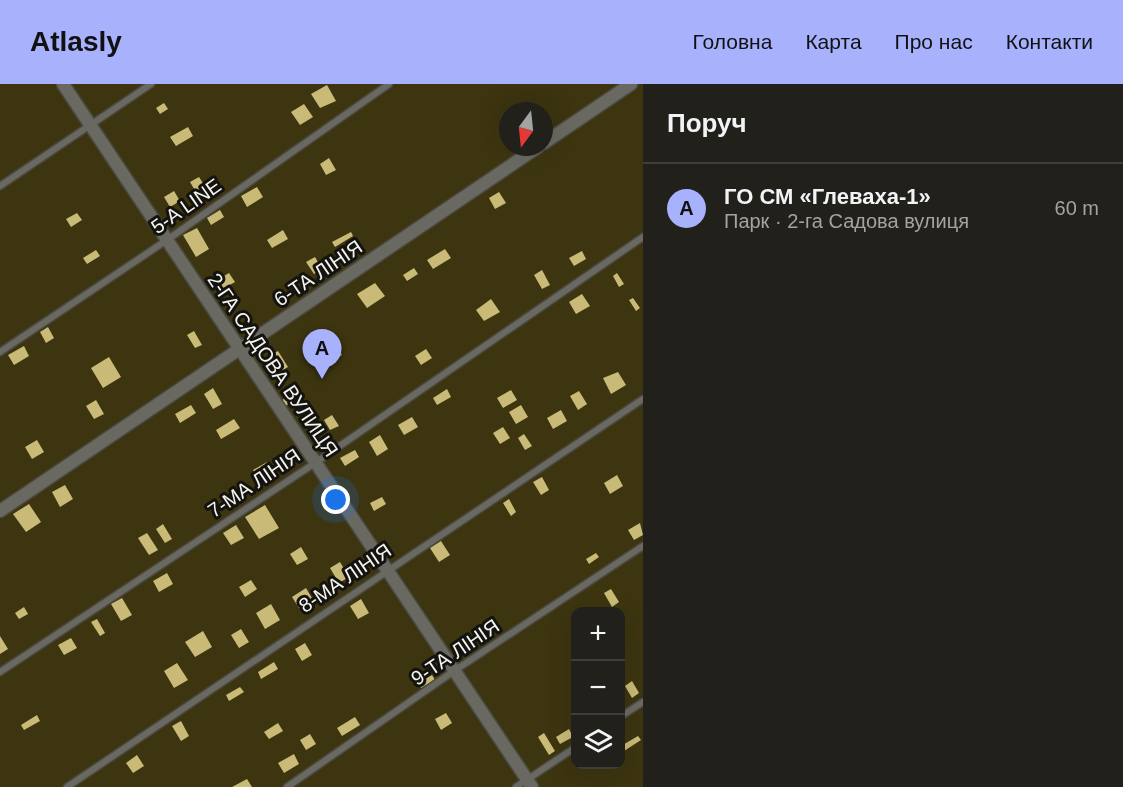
<!DOCTYPE html>
<html lang="uk">
<head>
<meta charset="utf-8">
<style>
  body { margin:0; font-family:Helvetica,sans-serif; background:#292824; color:#f1f3f6 }
  .controls { position:absolute; right:18px; bottom:18px; display:grid; overflow:hidden; border-radius:12px; box-shadow:0 6px 24px #0002 }
  .controls button { width:54px; height:54px; display:grid; place-items:center; padding:0; border:0; border-bottom:2px solid #3e3e3a; background:#21201b; color:#f1f3f6; font:30px sans-serif }
  .compass { position:absolute; left:499px; top:18px; width:54px; height:54px; border-radius:50%; background:#21201b; box-shadow:0 6px 24px #0002; rotate:195deg }
  .you { position:absolute; left:336px; top:416px; width:21px; height:21px; margin:-15px; border:4px solid #fff; border-radius:50%; background:#1a73e8; box-shadow:0 0 0 9px #1a73e833 }
  .badge { display:grid; place-items:center; width:39px; height:39px; border-radius:50%; background:#a7b1fc; color:#111; font-size:20px; font-weight:700 }
  .pin { position:absolute; translate:-50% -50px; filter:drop-shadow(0 2px 3px #0008) }
  .pin::after { content:''; position:absolute; top:32px; width:21px; height:18px; background:inherit; clip-path:polygon(0 0,100% 0,50% 100%) }
  .list { margin:0; padding:0; list-style:none }
  h2 { display:flex; justify-content:space-between; align-items:center; height:78px; margin:0; padding:0 24px; font-size:26px }
  h2 small { font-size:20px; font-weight:400; color:#a2a3a3 }
  .list li { display:grid; grid-template-columns:39px 1fr auto; gap:18px; align-items:center; box-sizing:border-box; height:90px; padding:0 24px; border-top:2px solid #3e3e3a }
  .list b { display:block; font-size:22px; white-space:nowrap }
  .list p { margin:0; font-size:20px; white-space:nowrap; color:#a2a3a3 }
  .list em { font-size:20px; font-style:normal; color:#a2a3a3 }
  .icon { flex:none; width:33px; height:33px; fill:none; stroke:currentColor; stroke-width:2; stroke-linecap:round; stroke-linejoin:round }
  .map { position:relative; flex:none; width:643px; height:703px; overflow:hidden }
  header { display:flex; align-items:center; gap:36px; box-sizing:border-box; height:84px; padding:0 30px; background:#a7b1fc; color:#111 }
  header strong { font-size:28px }
  nav { display:flex; gap:33px; margin-inline-start:auto; font-size:21px }
  main { display:flex }
  aside { flex:1; background:#21201b }
  .map>svg:first-child { display:block }
</style>
</head>
<body>
<header>
<strong>Atlasly</strong>
<nav><a>Головна</a><a>Карта</a><a>Про нас</a><a>Контакти</a></nav>
</header>
<main>
<div class="map">
<svg width="643" height="703" viewBox="0 0 643 703">
  <rect width="100%" height="100%" fill="#2c2b24"/>
  <path fill="#3d3510" fill-rule="evenodd" d="M0,0H643V703H0ZM508,27H544V63H508ZM576,528H620V680H576Z"/>
  <path fill="#c9bb77" d="M327,1L336,17L320,24L311,10Z
    M164,19L168,25L160,30L156,24Z
    M304,20L313,33L300,41L291,28Z
    M188,43L193,52L176,62L170,53Z
    M329,74L336,86L326,91L320,80Z
    M199,93L206,104L197,110L190,98Z
    M257,103L263,113L247,123L241,112Z
    M174,107L180,117L170,123L164,113Z
    M499,108L506,119L495,125L489,114Z
    M220,126L224,133L211,141L207,134Z
    M77,129L82,136L71,143L66,135Z
    M197,144L209,165L196,173L183,151Z
    M283,146L288,155L272,164L267,156Z
    M351,148L353,152L335,163L332,158Z
    M445,165L451,174L433,185L427,176Z
    M96,166L100,172L87,180L83,174Z
    M582,167L586,175L574,182L569,174Z
    M315,173L322,185L314,190L306,178Z
    M414,184L418,190L407,197L403,191Z
    M542,186L550,201L542,205L534,191Z
    M229,189L235,198L219,207L214,198Z
    M617,189L624,200L619,203L613,192Z
    M375,199L385,212L367,224L357,210Z
    M582,210L590,222L576,230L569,218Z
    M633,214L640,224L636,227L629,216Z
    M491,215L500,228L484,237L476,226Z
    M48,243L54,254L46,259L40,248Z
    M194,247L202,261L195,264L187,251Z
    M24,262L29,272L14,281L8,271Z
    M426,265L432,274L421,281L415,272Z
    M278,267L288,283L274,291L264,275Z
    M340,267L342,271L318,286L316,281Z
    M109,273L121,293L103,304L91,284Z
    M618,288L626,301L611,310L603,294Z
    M213,304L222,320L213,325L204,310Z
    M300,305L304,311L282,324L279,318Z
    M447,305L451,313L437,321L433,314Z
    M511,306L517,316L503,324L497,314Z
    M579,307L587,320L578,326L570,312Z
    M96,316L104,330L94,335L86,322Z
    M191,321L196,329L180,339L175,330Z
    M521,321L528,333L516,340L509,328Z
    M561,326L567,337L553,345L547,334Z
    M332,331L339,342L330,346L324,336Z
    M412,333L418,343L404,351L398,341Z
    M234,335L240,344L221,355L216,346Z
    M503,343L510,354L500,360L493,349Z
    M524,350L532,362L525,366L518,354Z
    M380,351L388,365L377,372L369,358Z
    M37,356L44,368L32,375L25,363Z
    M355,366L359,373L345,382L340,374Z
    M267,378L274,389L260,397L253,386Z
    M617,391L623,402L610,410L604,399Z
    M542,393L549,406L541,411L533,398Z
    M65,401L73,415L60,423L52,408Z
    M382,413L386,420L374,427L370,419Z
    M509,415L516,428L511,432L503,419Z
    M29,420L41,438L26,448L13,430Z
    M265,421L279,444L259,455L245,433Z
    M640,439L643,451L634,456L628,446Z
    M163,440L172,455L165,459L156,445Z
    M236,441L244,454L231,461L223,449Z
    M147,449L158,466L149,471L138,454Z
    M441,457L450,471L439,478L430,464Z
    M301,463L308,475L297,481L290,470Z
    M596,469L599,473L589,480L586,475Z
    M340,478L349,493L339,499L330,484Z
    M167,489L173,500L159,508L153,497Z
    M251,496L257,505L245,513L239,503Z
    M306,504L313,516L299,524L292,513Z
    M611,505L619,518L612,523L604,509Z
    M122,514L132,531L121,537L111,520Z
    M361,515L369,529L358,535L350,522Z
    M271,520L280,536L265,545L256,529Z
    M24,523L28,530L19,535L15,529Z
    M97,535L105,549L100,552L91,538Z
    M241,545L249,558L239,564L231,551Z
    M203,547L212,563L195,573L185,558Z
    M0,552L8,565L0,570Z
    M71,554L77,564L64,571L58,561Z
    M305,559L312,571L302,577L295,565Z
    M274,578L278,585L261,595L258,588Z
    M177,579L188,596L174,604L164,587Z
    M432,591L435,596L421,604L418,599Z
    M632,597L639,609L632,614L625,602Z
    M240,603L244,608L229,617L226,611Z
    M446,629L452,639L441,646L435,635Z
    M37,631L40,637L24,646L21,641Z
    M355,633L360,641L342,652L337,644Z
    M181,637L189,652L181,657L172,642Z
    M278,639L283,647L269,655L264,648Z
    M569,645L573,653L560,660L556,653Z
    M544,649L555,667L549,671L538,653Z
    M310,650L316,660L306,666L300,656Z
    M638,652L641,656L624,667L621,662Z
    M294,670L299,680L284,689L278,679Z
    M137,671L144,682L133,689L126,679Z
    M247,695L252,703H232Z"/>
  <g fill="none" stroke-linecap="round" stroke-linejoin="round">
    <defs>
      <path id="lane" d="M0,102L151,0
        M0,268L167,156L389,0
        M0,588L315,379L643,153
        M620,633L643,618
        M67,703L643,315
        M287,703L454,587L643,462
        M516,703L576,663"/>
      <path id="street" d="M63,0L532,703
        M544,59L631,0
        M0,427L538,63"/>
    </defs>
    <use href="#lane" stroke="#4a4943" stroke-width="9"/>
    <use href="#street" stroke="#4a4943" stroke-width="15"/>
    <use href="#lane" stroke="#6a6961" stroke-width="6"/>
    <use href="#street" stroke="#6a6961" stroke-width="12"/>
  </g>
  <g text-anchor="middle" dominant-baseline="central" stroke-width="6" stroke-linejoin="round" paint-order="stroke">
    <g font-size="20" fill="#f5f5f0" stroke="#141310">
      <text transform="translate(186 122) rotate(-35)">5-A LINE</text>
      <text transform="translate(318 189) rotate(-34)">6-ТА ЛІНІЯ</text>
      <text transform="translate(273 281) rotate(56)">2-ГА САДОВА ВУЛИЦЯ</text>
      <text transform="translate(254 399) rotate(-34)">7-МА ЛІНІЯ</text>
      <text transform="translate(345 494) rotate(-34)">8-МА ЛІНІЯ</text>
      <text transform="translate(455 568) rotate(-34)">9-ТА ЛІНІЯ</text>
    </g>
  </g>
</svg>
<div class="controls">
<button>+</button>
<button>−</button>
<button><svg class="icon" aria-label="layers" viewBox="0 0 24 24"><path d="M12 4l9 5-9 5-9-5zM3 14l9 5 9-5"/></svg></button>
</div>
<svg class="compass" viewBox="-18 -18 36 36"><path d="M0-13l5 13h-10z" fill="#e53935"/><path d="M0 13l5-13h-10z" fill="#a2a3a3"/></svg>
<div class="you"></div>
<div class="pin badge" style="left:322px;top:295px">A</div>
</div>
<aside>
<h2>Поруч<small></small></h2>
<ul class="list">
<li><span class="badge">A</span><div><b>ГО СМ «Глеваха-1»</b><p>Парк · 2-га Садова вулиця</p></div><em>60 m</em></li>
</ul>
</aside>
</main>
</body>
</html>
